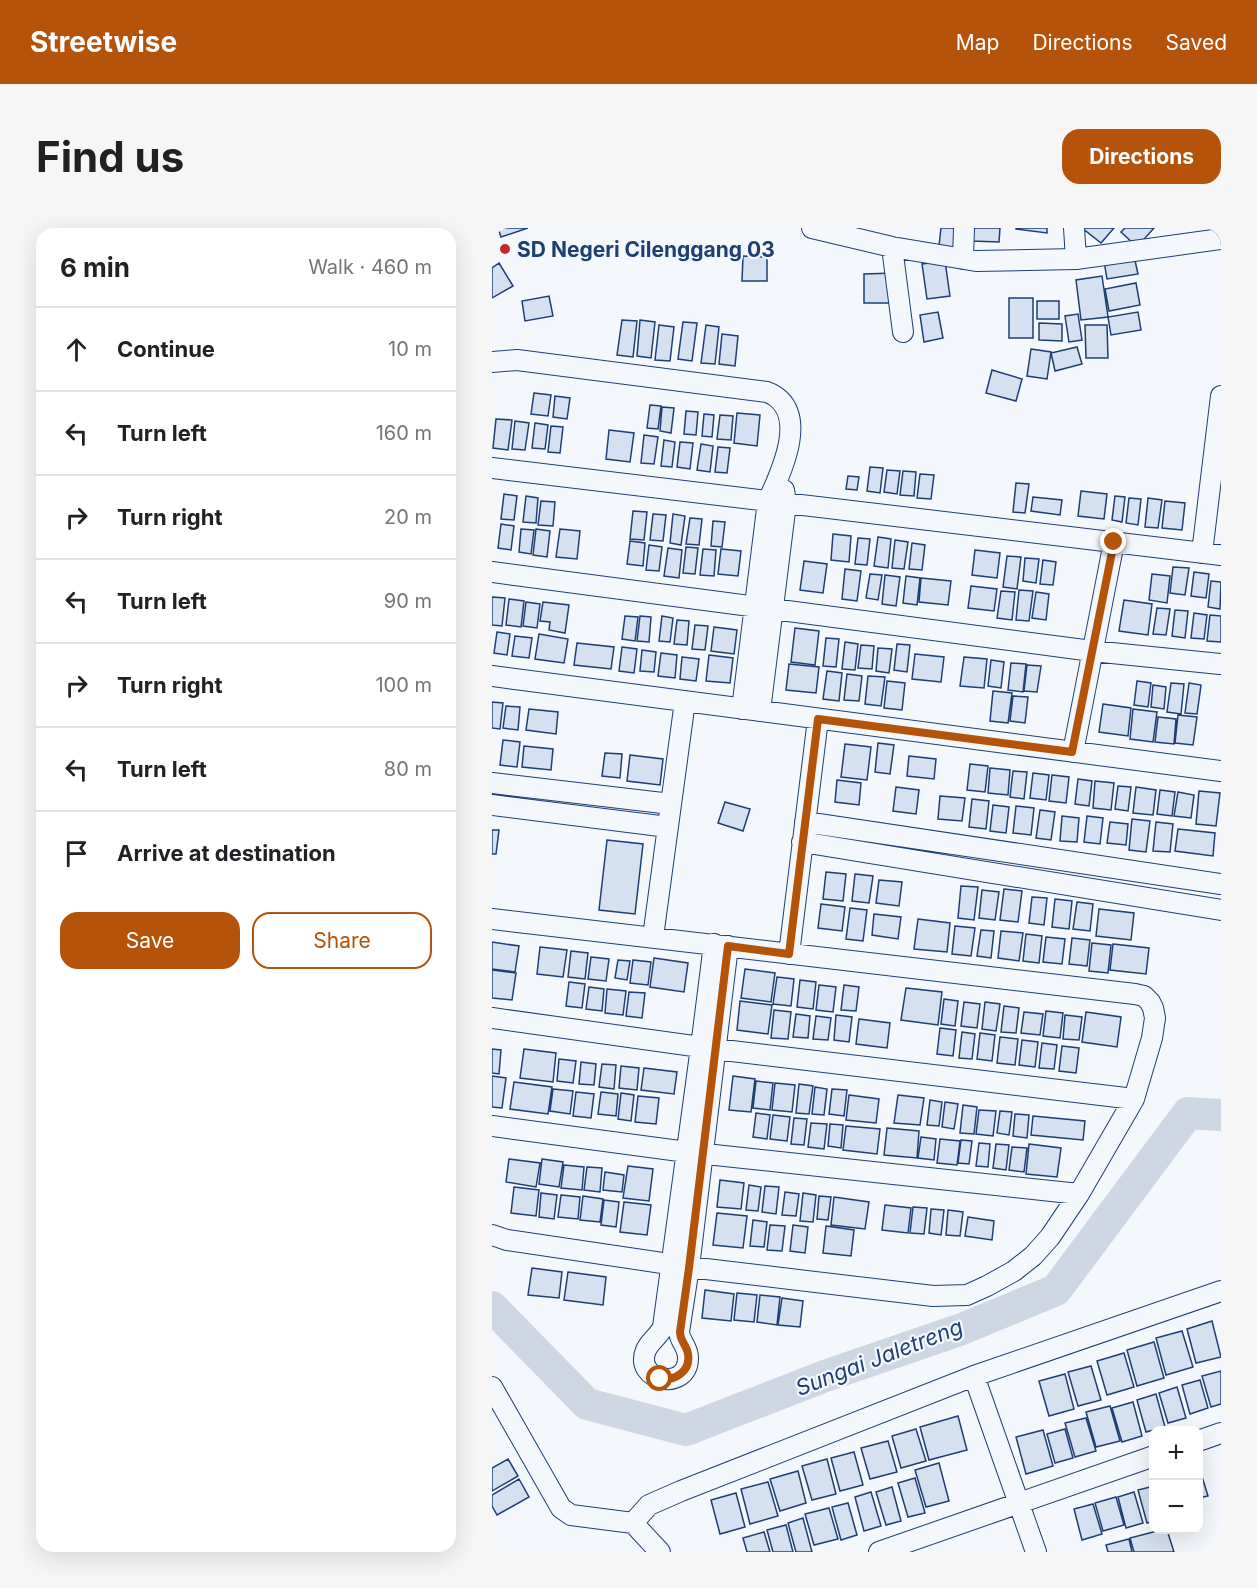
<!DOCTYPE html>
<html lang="en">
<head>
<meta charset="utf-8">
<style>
  body { margin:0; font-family:Inter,sans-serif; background:#f6f6f6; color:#202124 }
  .controls { position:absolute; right:18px; bottom:18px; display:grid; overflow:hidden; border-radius:12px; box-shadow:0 6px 24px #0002 }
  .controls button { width:54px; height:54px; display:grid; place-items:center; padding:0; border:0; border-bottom:2px solid #e0e0e0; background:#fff; color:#202124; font:30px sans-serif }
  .stop { position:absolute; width:18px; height:18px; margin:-14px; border:4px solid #b45309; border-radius:50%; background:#fff }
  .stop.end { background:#b45309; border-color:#fff; box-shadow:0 2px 6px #0008 }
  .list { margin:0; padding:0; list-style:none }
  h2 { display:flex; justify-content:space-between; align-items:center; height:78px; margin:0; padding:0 24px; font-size:26px }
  h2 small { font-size:20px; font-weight:400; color:#757577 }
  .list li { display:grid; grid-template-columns:39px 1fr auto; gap:18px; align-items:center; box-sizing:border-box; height:84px; padding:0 24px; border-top:2px solid #e0e0e0 }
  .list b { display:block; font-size:22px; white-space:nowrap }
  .list em { font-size:20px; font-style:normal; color:#757577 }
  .actions { display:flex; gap:12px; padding:18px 24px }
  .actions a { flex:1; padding:14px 0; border:2px solid #b45309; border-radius:18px; text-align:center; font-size:21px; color:#b45309 }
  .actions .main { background:#b45309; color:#fff }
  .icon { flex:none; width:33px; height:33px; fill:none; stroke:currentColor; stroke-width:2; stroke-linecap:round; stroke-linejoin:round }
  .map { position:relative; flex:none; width:729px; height:1324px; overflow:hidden; border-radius:18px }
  header { display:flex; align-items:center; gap:36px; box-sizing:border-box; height:84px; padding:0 30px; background:#b45309; color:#fff }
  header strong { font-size:28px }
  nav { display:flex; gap:33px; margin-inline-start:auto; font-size:21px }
  .intro { display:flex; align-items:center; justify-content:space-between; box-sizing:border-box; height:144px; padding:0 36px }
  h1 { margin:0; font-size:42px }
  .button { padding:15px 27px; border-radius:18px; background:#b45309; color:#fff; font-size:21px; font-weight:700 }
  main { display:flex; gap:36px; padding:0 36px }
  aside { flex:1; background:#fff; border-radius:18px; box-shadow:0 6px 24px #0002 }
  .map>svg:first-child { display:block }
</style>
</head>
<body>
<header>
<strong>Streetwise</strong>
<nav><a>Map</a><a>Directions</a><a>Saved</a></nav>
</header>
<div class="intro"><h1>Find us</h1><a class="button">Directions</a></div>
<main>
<aside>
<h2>6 min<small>Walk · 460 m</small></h2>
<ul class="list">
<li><svg class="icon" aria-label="ahead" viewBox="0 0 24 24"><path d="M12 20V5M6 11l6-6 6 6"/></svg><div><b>Continue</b></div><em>10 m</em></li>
<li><svg class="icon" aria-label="left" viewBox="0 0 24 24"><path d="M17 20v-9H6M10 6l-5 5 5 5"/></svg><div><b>Turn left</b></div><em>160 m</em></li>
<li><svg class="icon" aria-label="right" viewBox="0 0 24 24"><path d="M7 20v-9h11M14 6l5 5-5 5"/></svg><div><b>Turn right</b></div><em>20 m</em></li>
<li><svg class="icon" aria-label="left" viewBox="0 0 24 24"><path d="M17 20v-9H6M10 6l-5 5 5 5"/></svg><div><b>Turn left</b></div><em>90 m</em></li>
<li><svg class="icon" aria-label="right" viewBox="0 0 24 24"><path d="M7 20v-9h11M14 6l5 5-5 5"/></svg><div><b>Turn right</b></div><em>100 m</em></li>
<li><svg class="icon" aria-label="left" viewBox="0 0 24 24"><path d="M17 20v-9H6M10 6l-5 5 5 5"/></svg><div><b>Turn left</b></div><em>80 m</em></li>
<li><svg class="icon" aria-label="arrive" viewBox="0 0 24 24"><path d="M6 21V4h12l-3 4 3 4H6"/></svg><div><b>Arrive at destination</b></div></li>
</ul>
<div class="actions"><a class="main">Save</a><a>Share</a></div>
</aside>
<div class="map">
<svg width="729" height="1324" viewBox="0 0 729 1324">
  <rect width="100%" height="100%" fill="#f4f7fb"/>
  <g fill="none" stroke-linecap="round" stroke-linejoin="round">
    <path stroke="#cfd7e4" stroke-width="32" d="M0,1079L95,1176L194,1202L333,1148L470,1101L564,1062L696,885L729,887"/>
  </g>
  <path fill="#d5e0f0" stroke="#1d3f73" stroke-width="1.5" d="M6,0H36L9,9Z
    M449,0H468L465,20L447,18Z
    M481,0H508L507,14L480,13Z
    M524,0H555V5L524,1Z
    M590,0H622L609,15Z
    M633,0H662L645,19L629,4Z
    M251,28L275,29V53H250Z
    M642,28L646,46L615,51L612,33Z
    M453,33L458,68L435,71L430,36Z
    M7,35L21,58L0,70V40Z
    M402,45L403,75H372V46Z
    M610,48L616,89L589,92L584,52Z
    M644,55L648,77L617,83L613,61Z
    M57,68L61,88L33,93L30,73Z
    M517,70H541V110H517Z
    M545,73H567V91H545Z
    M446,84L451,110L432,114L428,87Z
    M646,84L649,102L619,107L616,89Z
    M586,86L590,112L577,114L573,88Z
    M130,92L145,93L141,129L125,127Z
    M148,92L163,94L159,130L145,128Z
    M191,94L205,95L200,133L186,131Z
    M547,95L570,96V113L547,112Z
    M167,97L182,99L178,133L163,132Z
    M214,97L227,99L223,136L209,135Z
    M593,97H615L616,130H594Z
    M230,106L246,108L243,138L227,136Z
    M585,119L590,136L563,143L559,125Z
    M539,121L559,124L555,151L535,148Z
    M500,142L530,151L524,173L494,165Z
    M42,165L59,167L56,188L39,186Z
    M63,168L78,170L75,191L61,189Z
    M158,177L169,178L166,201L155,200Z
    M170,179L182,180L179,205L168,203Z
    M194,183L206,184L204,207L192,206Z
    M245,185L268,187L265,218L242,215Z
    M212,186L222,187L220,209L210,208Z
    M228,187L241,188L239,212L225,211Z
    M4,191L20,192L16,222L1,220Z
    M23,193L37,195L33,222L20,221Z
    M43,195L56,197L53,221L40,220Z
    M59,198L71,199L68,225L56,224Z
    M117,202L142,205L138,234L114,231Z
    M152,207L166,209L162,236L149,235Z
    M172,212L183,214L180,239L169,238Z
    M188,214L201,215L198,241L185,239Z
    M209,216L221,218L218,244L205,242Z
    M226,219L238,220L235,245L223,244Z
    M378,239L391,240L388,265L375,263Z
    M395,242L408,243L405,266L392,264Z
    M411,243L424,244L422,268L408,267Z
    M428,246L442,247L439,271L425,270Z
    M356,248L367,249L365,262L354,261Z
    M524,255L537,256L533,285L521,284Z
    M589,263L615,266L612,291L586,288Z
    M12,266L25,268L22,292L9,291Z
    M34,268L46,270L44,295L31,294Z
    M623,268L633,269L630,294L620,292Z
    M541,269L570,272L568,287L539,283Z
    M637,270L649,271L646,297L634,295Z
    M656,270L670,272L666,300L653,299Z
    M49,273L63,274L61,298L46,297Z
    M673,273L693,275L690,302L670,300Z
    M141,283L155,284L152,312L138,311Z
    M161,286L174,287L171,313L158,312Z
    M181,286L193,288L189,317L178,315Z
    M198,290L210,291L207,317L194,316Z
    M221,293L233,294L230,319L219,318Z
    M9,296L22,298L19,322L6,320Z
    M29,301L42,302L39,326L27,324Z
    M44,301L58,303L55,329L41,327Z
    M68,301L88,303L85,331L64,329Z
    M341,306L359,308L357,334L339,332Z
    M386,309L399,311L396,340L382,338Z
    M366,310L378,311L375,337L363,336Z
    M403,312L416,314L412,341L400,340Z
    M138,313L153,315L151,338L135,336Z
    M420,315L433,317L430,342L417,341Z
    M157,317L170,319L167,343L154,342Z
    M194,319L206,320L203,346L191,345Z
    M176,320L190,322L187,350L172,348Z
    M211,321L224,322L222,348L208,347Z
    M229,321L249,323L246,348L226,346Z
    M483,322L508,325L505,350L480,347Z
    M515,328L529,329L525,361L511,359Z
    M533,330L547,331L544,355L531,353Z
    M551,332L564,334L561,357L548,356Z
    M312,333L335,336L331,365L308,362Z
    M681,339L697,340L693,367L678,365Z
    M353,341L369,343L365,373L350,371Z
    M702,344L717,346L714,370L699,368Z
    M378,346L390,347L386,372L374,370Z
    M660,346L678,348L675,375L657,372Z
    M393,347L408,349L404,378L390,376Z
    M414,348L428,350L425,377L411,375Z
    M429,350L459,353L456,377L427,374Z
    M719,353L729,354L728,381L716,379Z
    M479,358L505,361L502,383L476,380Z
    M527,362L541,363L537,393L524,392Z
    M509,363L523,364L520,392L505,390Z
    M544,364L557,366L554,392L540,390Z
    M0,369L13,370L10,398L0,397Z
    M17,371L32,373L29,399L14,397Z
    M632,372L660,376L656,407L627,403Z
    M34,374L48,376L45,400L31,398Z
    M51,374L77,377L73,405L57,402L58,394L48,393Z
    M665,380L678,381L674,407L661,406Z
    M683,382L696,383L693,410L680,408Z
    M702,385L715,387L712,411L699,410Z
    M718,387L729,388V414L715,413Z
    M133,388L146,389L143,413L130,411Z
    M148,388L159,389L157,414L145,413Z
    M170,388L181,390L178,414L167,413Z
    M185,392L197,393L195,417L182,416Z
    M203,397L216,398L213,422L200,421Z
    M222,399L245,402L242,426L219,423Z
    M303,400L327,403L323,437L299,434Z
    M5,404L18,406L15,427L2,425Z
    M47,406L76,411L72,435L43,431Z
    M23,408L40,410L37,430L20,428Z
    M334,410L347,411L344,439L331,438Z
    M353,414L366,416L363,442L350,441Z
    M85,415L122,419L119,441L82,437Z
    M405,416L418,417L415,444L402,442Z
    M369,417L382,418L380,441L366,440Z
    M130,419L145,421L142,445L127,443Z
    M386,420L400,421L397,445L384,443Z
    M150,422L164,424L162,444L148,443Z
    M169,425L185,427L183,450L166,448Z
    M423,426L452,429L449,454L420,451Z
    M217,427L241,430L238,455L214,453Z
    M190,429L207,431L204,453L188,451Z
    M472,429L495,431L492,460L468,458Z
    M499,432L512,434L509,460L496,458Z
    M519,435L534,436L531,464L516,462Z
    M297,436L327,439L324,465L294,462Z
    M535,437L549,438L545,464L532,463Z
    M335,443L350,445L347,473L331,471Z
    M355,446L370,448L367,473L352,472Z
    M376,448L393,449L389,478L373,476Z
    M395,453L413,455L410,482L392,480Z
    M645,453L659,455L656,479L642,477Z
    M679,455L692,456L689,486L675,484Z
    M697,455L709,457L705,486L693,485Z
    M661,457L674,459L672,481L659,479Z
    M501,463L520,465L516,495L498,493Z
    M521,468L536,469L533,495L518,493Z
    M0,474L11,475L8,501L0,500Z
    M611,476L639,480L636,508L607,504Z
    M14,478L28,479L26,502L11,500Z
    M37,481L66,484L64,506L34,502Z
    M641,481L665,484L661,514L638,511Z
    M686,487L705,489L701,517L683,515Z
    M666,489L684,491L682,516L663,514Z
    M11,512L28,514L25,539L8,537Z
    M386,515L402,517L398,546L383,544Z
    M353,516L379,519L375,552L349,549Z
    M32,518L61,521L59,542L30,539Z
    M113,525L130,526L128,550L110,548Z
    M138,527L171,531L168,557L135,553Z
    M417,528L444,531L442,551L415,548Z
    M478,536L496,538L493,564L475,562Z
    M498,540L518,542L516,567L496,565Z
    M521,543L535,544L532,571L518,569Z
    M541,545L557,547L554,572L538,570Z
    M560,547L577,549L574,575L557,573Z
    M586,551L600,553L597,578L583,576Z
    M345,552L369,555L367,577L343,574Z
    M603,553L622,555L619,582L601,580Z
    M626,558L639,559L636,583L623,581Z
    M404,559L427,562L424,586L401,583Z
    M644,559L664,562L661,587L641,585Z
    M668,562L683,564L680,588L665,586Z
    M707,563L728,565L724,598L704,596Z
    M686,564L702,567L699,590L682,588Z
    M448,568L473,570L470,593L446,591Z
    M480,571L497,573L494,601L477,599Z
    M233,574L258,581L251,603L226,595Z
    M501,577L517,579L514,605L498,603Z
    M524,578L542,580L539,607L521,605Z
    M548,582L563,584L559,612L544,610Z
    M570,588L587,590L585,614L568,613Z
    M595,588L611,590L608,616L592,614Z
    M640,591L658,593L654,624L637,622Z
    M618,594L636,596L634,617L615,615Z
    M664,594L681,596L678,624L661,623Z
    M686,601L723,605L721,628L683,623Z
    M0,602H7L4,626H0Z
    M115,612L151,616L143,686L107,682Z
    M334,644L354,646L351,673L331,671Z
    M363,646L381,648L377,675L360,673Z
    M387,652L410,654L407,678L384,675Z
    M469,658L486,659L482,692L466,690Z
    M512,661L530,663L526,694L508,692Z
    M490,662L507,664L503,692L487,690Z
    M540,669L555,670L552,697L537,695Z
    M563,671L580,673L577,701L560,699Z
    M585,674L601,676L598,703L581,701Z
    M329,676L353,679L350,703L326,700Z
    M358,680L375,682L371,713L354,711Z
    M607,681L642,685L639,712L604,708Z
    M382,686L409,689L406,711L380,707Z
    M426,691L458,695L455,724L422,721Z
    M463,698L483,700L479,728L460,726Z
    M489,702L502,703L499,730L485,728Z
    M509,703L531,705L527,733L506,730Z
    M534,706L550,708L547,735L531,733Z
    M554,709L573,711L570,736L551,734Z
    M580,710L598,712L595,738L577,736Z
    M0,714L27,718L23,744L0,741Z
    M600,715L619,717L616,745L597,743Z
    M621,716L657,720L654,746L618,742Z
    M48,719L75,722L71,749L45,746Z
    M79,723L96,725L93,751L76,749Z
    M99,729L117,731L114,753L96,751Z
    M162,730L196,735L192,764L158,759Z
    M126,732L138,733L135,752L123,750Z
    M141,732L159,734L156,757L138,755Z
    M253,741L283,745L279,774L249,770Z
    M0,742L24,745L20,772L0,770Z
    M285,749L302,751L299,778L281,776Z
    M308,752L324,754L321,781L305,779Z
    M77,754L93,756L90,780L74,778Z
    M327,757L344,759L341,784L324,782Z
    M352,757L367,759L364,783L349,782Z
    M97,759L112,761L110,783L94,781Z
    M414,760L450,764L446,797L409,792Z
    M115,761L134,763L131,787L113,785Z
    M137,764L153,765L150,790L134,788Z
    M452,771L466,773L463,798L449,796Z
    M248,773L280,777L276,806L245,802Z
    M472,774L488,776L485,800L469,798Z
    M493,774L508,776L504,803L490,801Z
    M512,778L527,780L524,805L509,804Z
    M282,782L299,784L296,811L279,810Z
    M554,783L571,785L568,810L551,808Z
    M532,784L551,786L548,807L529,805Z
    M594,784L629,789L625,819L590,814Z
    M304,786L318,788L316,810L301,809Z
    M344,787L360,789L357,814L342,812Z
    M573,787L590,789L587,812L571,811Z
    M324,788L339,790L336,812L321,811Z
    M367,791L398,795L395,820L364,816Z
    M448,800L464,802L461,828L445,826Z
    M470,804L483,806L480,831L467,830Z
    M488,805L503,807L500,833L485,831Z
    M508,809L526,811L523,837L505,835Z
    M530,812L546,814L543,839L527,837Z
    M550,815L565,817L562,841L547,840Z
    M570,818L587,820L584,845L567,843Z
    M0,821L9,822L7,846L0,845Z
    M32,821L64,825L61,854L28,850Z
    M67,831L84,833L81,855L65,853Z
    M89,834L104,836L102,857L87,856Z
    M110,836L124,837L122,861L107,859Z
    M129,838L147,840L145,862L127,860Z
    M152,840L185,844L182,866L149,862Z
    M0,848L14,850L10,880L0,879Z
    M241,848L263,851L259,884L237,882Z
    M264,853L281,855L278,882L261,880Z
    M22,854L60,859L56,886L18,881Z
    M283,855L303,857L300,884L280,882Z
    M307,856L321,858L317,886L304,885Z
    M323,859L335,861L332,887L320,886Z
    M61,861L81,863L78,886L58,883Z
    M340,861L355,862L352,888L337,886Z
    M84,864L102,866L99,890L81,888Z
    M109,864L126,866L124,888L106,886Z
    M129,865L142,867L139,893L126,891Z
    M357,867L387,871L384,895L354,892Z
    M406,867L432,870L428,897L402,895Z
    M146,868L167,870L164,896L143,894Z
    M438,872L450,874L447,898L435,897Z
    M453,874L466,876L462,901L450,899Z
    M471,877L485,879L482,906L468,905Z
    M487,882L504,883L501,908L484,906Z
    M508,883L520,884L517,907L505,905Z
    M264,885L278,887L275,911L261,909Z
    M523,886L537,887L535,910L521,908Z
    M281,887L298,889L295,913L278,911Z
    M541,888L593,893L591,912L539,907Z
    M302,890L315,891L312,917L299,916Z
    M319,895L335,896L332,921L316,919Z
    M338,896L351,897L349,920L336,918Z
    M354,898L388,901L385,926L351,922Z
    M395,900L427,903L425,930L392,927Z
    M429,909L444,911L442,932L426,930Z
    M448,911L468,913L465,937L445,935Z
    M469,912L480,913L477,936L466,935Z
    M487,915L498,916L496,939L484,938Z
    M504,916L517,917L514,942L501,940Z
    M537,916L569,920L565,949L534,946Z
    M520,919L535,920L532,944L517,942Z
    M17,931L48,935L44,959L14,954Z
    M50,931L71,934L67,959L47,956Z
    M72,937L92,939L90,962L69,960Z
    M136,938L161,941L157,973L131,970Z
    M95,939L110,940L108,964L92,962Z
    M113,944L132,947L130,964L111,962Z
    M228,952L252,955L249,981L225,979Z
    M257,957L269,959L266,983L254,982Z
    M273,958L287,959L284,986L270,984Z
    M22,959L47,962L44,988L19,985Z
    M293,964L307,966L304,988L290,987Z
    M49,965L65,967L62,991L47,989Z
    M311,965L324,967L321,994L308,993Z
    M69,967L88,969L86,991L66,989Z
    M91,968L111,971L108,994L88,992Z
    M327,968L339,969L336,992L325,991Z
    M342,969L377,974L373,1001L339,997Z
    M112,972L127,974L124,999L109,997Z
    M132,974L159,977L155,1007L128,1004Z
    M393,977L419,980L416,1005L390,1002Z
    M421,979L435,980L432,1006L418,1005Z
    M439,981L452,982L449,1007L437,1005Z
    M456,982L471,984L468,1008L454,1007Z
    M225,985L255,988L251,1020L221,1017Z
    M476,989L502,993L500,1012L473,1008Z
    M261,992L275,994L272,1019L258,1018Z
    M278,997L293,998L290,1023L275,1022Z
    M301,997L316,999L313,1025L298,1023Z
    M334,998L362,1002L359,1028L331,1025Z
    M40,1040L70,1044L67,1070L36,1067Z
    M76,1044L114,1049L111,1077L72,1072Z
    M213,1062L242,1066L239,1093L210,1090Z
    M245,1065L265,1067L262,1094L242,1092Z
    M268,1067L288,1069L285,1097L265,1094Z
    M290,1070L311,1073L308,1099L286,1097Z
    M720,1093L729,1129L704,1135L695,1101Z
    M690,1103L701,1139L674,1147L664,1110Z
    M662,1114L672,1150L645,1158L635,1122Z
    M632,1125L642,1159L615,1167L605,1133Z
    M599,1138L609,1172L586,1178L576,1144Z
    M729,1143V1176L719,1179L710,1148Z
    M573,1146L582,1181L557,1188L547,1153Z
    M708,1152L716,1180L698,1186L690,1157Z
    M685,1159L694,1190L676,1195L667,1165Z
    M664,1166L673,1199L654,1204L645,1172Z
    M641,1174L650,1208L630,1214L620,1180Z
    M618,1178L628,1213L604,1219L594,1184Z
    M466,1188L475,1222L437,1232L428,1199Z
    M594,1190L604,1223L583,1229L573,1195Z
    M424,1201L434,1233L409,1240L400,1208Z
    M573,1201L581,1230L563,1235L555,1206Z
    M551,1202L561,1238L534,1246L524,1209Z
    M396,1213L405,1244L378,1251L369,1220Z
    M362,1224L371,1257L348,1263L339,1230Z
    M16,1231L26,1248L0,1263V1240Z
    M335,1231L344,1266L320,1272L310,1238Z
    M447,1235L457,1273L434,1279L423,1242Z
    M706,1236L716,1268L706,1270Z
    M306,1243L314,1275L288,1283L278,1251Z
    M423,1250L433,1285L416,1289L406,1255Z
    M27,1251L37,1269L5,1287L0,1278V1267Z
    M276,1254L286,1288L258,1296L249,1261Z
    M662,1258V1293L655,1295L646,1262Z
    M400,1259L409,1293L394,1297L384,1264Z
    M379,1264L389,1298L372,1303L363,1269Z
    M642,1264L651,1295L634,1300L626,1269Z
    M244,1265L253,1299L228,1306L219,1272Z
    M624,1269L632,1297L611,1303L603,1275Z
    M356,1275L365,1307L349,1312L340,1279Z
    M601,1276L610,1306L590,1312L582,1281Z
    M337,1280L346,1311L322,1317L313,1286Z
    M311,1290L320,1324H304L296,1295Z
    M294,1297L301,1324H281L275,1302Z
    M669,1302H675L682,1324H642L638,1310Z
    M272,1304L278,1324H255L251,1310Z
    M637,1311L640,1324H616L614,1317Z"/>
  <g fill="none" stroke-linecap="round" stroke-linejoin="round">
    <defs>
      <path id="minor" d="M320,0L400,19L484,33L584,31L729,11
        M582,0L584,31
        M400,19L411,104
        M471,31L472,0
        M0,134L25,132L275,164C319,181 290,243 276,273L250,481
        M0,240L729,327
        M710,325L729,168
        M0,344L600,423L728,436
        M0,448L729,543
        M268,483L294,275L292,262
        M581,524L622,314
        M0,555L179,576
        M0,577L176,599
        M313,594L729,656
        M310,614L729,682
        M0,691C215,715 429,741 643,766L652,768L658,774L661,780L663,790L660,810L642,871L587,966L558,1009L541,1028L522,1043L495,1058L475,1067L441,1068L197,1039L15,1012L0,1007
        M161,709L193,473
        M222,716L209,819L171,1099C167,1108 158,1113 154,1122C141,1153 195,1164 196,1131C197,1120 188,1114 187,1104L197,1039L236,718
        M297,726L326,491
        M0,790L223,821L642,871
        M0,898L195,924L587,966
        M482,1148L544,1324
        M0,1159L69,1280L79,1287L141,1295L168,1324
        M706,1213L729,1205
        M141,1295L157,1277L189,1263L482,1148L729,1063
        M387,1324L662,1228"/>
    </defs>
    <use href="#minor" stroke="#1d3f73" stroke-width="22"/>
    <use href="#minor" stroke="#f4f7fb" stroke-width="20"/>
  </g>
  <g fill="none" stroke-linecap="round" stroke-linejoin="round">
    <path stroke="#b45309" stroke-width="8" d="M168,1151C183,1153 199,1143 196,1126C195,1118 188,1113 188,1104L197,1040L236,718L297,726L326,491L580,524L622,314"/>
  </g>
  <circle fill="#c62828" stroke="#f4f7fb" stroke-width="2" cx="13" cy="21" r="6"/>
  <g text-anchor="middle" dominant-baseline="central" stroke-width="4.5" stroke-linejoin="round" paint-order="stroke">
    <g font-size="21" font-weight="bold" fill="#1d3f73" stroke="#f4f7fb" text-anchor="start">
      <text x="25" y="21">SD Negeri Cilenggang 03</text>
    </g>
    <g font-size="22" font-style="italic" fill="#1d3f73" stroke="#f4f7fb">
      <text transform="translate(387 1129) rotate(-21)">Sungai Jaletreng</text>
    </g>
  </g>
</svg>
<div class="controls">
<button>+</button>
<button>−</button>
</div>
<div class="stop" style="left:168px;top:1151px"></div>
<div class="stop end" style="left:622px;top:314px"></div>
</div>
</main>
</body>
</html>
